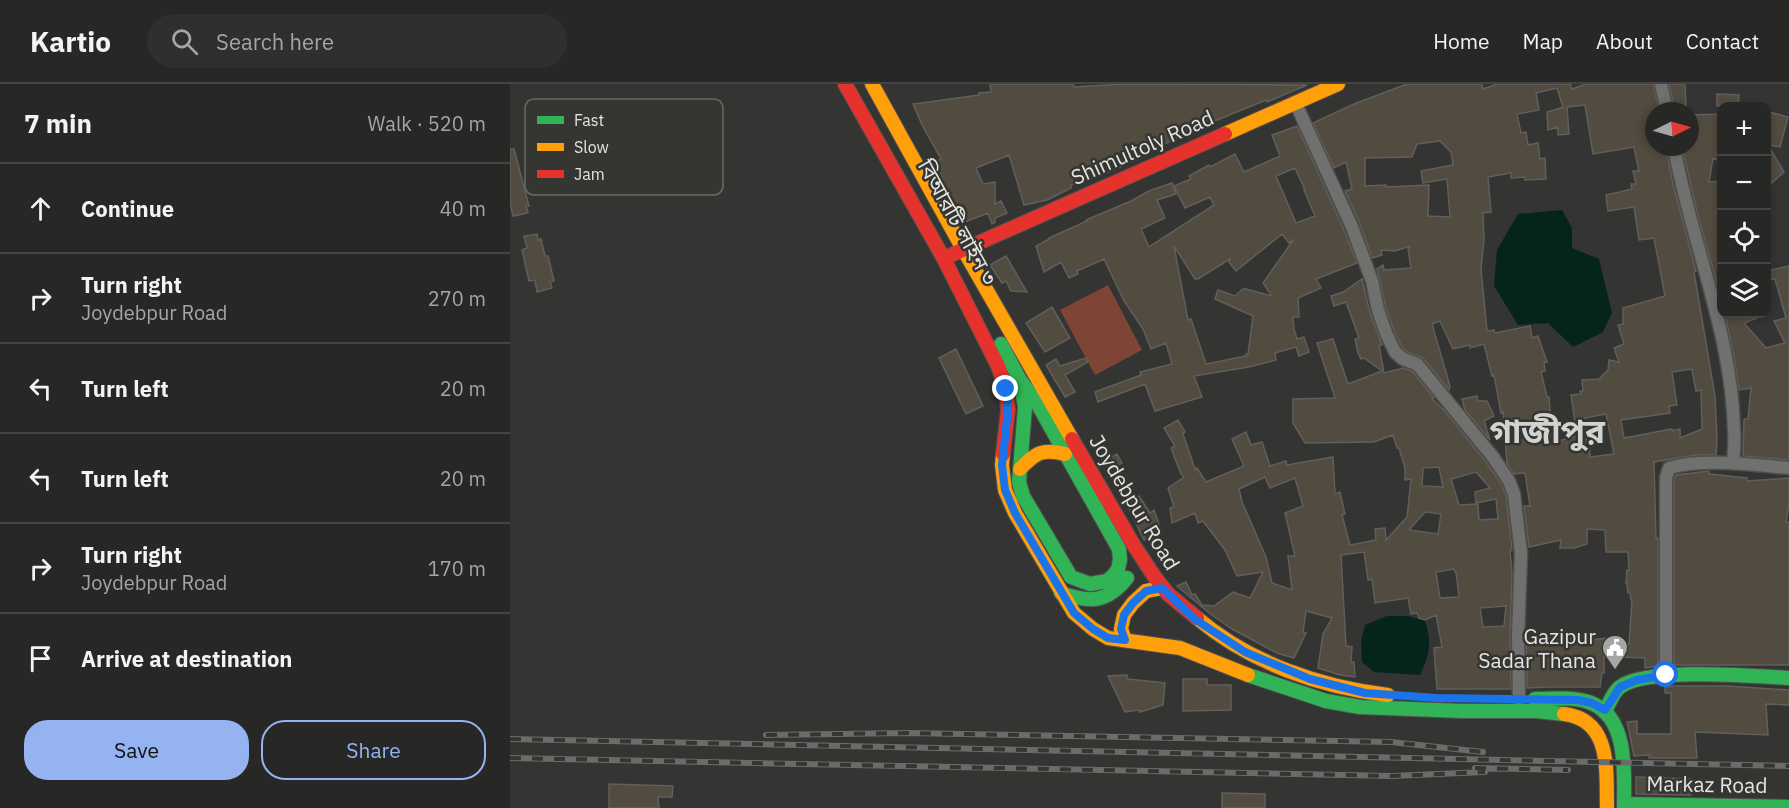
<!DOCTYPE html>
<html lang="en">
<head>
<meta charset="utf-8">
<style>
  body { margin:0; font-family:"IBM Plex Sans","Noto Sans Bengali",sans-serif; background:#2f2f2e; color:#f1f3f6 }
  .controls { position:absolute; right:18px; top:18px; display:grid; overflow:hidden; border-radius:12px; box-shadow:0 3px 9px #0003 }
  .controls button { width:54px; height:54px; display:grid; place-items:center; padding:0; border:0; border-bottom:2px solid #434443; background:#272726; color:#f1f3f6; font:30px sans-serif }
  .compass { position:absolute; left:1135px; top:18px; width:54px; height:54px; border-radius:50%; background:#272726; box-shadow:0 3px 9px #0003; rotate:85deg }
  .stop { position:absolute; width:18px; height:18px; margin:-14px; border:4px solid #1a73e8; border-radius:50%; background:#fff }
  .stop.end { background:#1a73e8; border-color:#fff; box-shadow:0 2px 6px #0008 }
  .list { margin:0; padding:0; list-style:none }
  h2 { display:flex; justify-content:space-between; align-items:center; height:78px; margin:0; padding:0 24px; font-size:26px }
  h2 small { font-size:20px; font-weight:400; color:#a4a5a7 }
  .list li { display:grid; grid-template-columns:39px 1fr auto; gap:18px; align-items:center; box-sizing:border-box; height:90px; padding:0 24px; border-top:2px solid #434443 }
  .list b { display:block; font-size:22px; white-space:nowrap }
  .list p { margin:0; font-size:20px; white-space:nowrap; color:#a4a5a7 }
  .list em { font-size:20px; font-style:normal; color:#a4a5a7 }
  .actions { display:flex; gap:12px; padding:18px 24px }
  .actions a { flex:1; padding:14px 0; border:2px solid #95b2f1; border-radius:24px; text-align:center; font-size:21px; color:#95b2f1 }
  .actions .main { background:#95b2f1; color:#111 }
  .icon { flex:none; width:33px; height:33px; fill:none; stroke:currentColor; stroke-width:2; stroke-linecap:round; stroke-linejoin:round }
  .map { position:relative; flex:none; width:1279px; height:724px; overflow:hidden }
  header { display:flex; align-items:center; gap:36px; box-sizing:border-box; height:84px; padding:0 30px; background:#272726; border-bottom:2px solid #434443 }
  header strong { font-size:28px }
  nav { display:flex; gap:33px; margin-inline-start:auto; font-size:21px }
  .search { width:420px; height:54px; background:#2f2f2e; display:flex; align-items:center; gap:15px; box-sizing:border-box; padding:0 21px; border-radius:33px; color:#a4a5a7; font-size:22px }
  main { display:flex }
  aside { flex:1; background:#272726 }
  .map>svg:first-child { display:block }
</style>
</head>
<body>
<header>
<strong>Kartio</strong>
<div class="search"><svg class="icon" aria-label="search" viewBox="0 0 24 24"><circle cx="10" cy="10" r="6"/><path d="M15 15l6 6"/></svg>Search here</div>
<nav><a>Home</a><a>Map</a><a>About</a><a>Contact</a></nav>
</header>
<main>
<aside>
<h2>7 min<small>Walk · 520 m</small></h2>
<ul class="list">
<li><svg class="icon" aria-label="ahead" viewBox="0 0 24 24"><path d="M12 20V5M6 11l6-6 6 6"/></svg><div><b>Continue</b></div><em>40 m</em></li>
<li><svg class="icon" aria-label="right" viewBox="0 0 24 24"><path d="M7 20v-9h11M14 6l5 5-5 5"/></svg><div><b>Turn right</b><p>Joydebpur Road</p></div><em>270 m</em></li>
<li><svg class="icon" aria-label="left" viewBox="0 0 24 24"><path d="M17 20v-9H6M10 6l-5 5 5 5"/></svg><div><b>Turn left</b></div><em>20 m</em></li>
<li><svg class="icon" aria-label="left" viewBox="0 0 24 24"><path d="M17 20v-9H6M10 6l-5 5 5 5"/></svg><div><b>Turn left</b></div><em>20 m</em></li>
<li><svg class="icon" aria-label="right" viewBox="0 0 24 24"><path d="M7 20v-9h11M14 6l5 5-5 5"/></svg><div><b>Turn right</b><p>Joydebpur Road</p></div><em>170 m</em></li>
<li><svg class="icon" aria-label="arrive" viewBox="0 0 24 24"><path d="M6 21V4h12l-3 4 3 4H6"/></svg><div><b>Arrive at destination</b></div></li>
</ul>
<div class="actions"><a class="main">Save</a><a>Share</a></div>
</aside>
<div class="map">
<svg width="1279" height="724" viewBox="0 0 1279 724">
  <rect width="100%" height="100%" fill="#343433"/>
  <path fill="#7e4536" d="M598,201L632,266L585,291L550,226Z"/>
  <path fill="#05241b" d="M1052,126L1062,144V164L1089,175L1102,229L1093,248L1063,263L1038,239L1008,241L984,202L987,166L1008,130Z
    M877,532H898L915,537C922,559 920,570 910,591L864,588L852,578L851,557L855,541Z"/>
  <path fill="#524b3f" stroke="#605f5e" stroke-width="1.5" fill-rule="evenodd" d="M480,0H563L564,3L613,0L797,1L757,18L756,16L685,45V46L648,63V64L631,72L630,74L597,89L561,101V104L537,116L514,121L499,71L466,84L473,100L485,98V120L491,117L497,129L485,134V138L482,140L478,129L455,138L450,127L441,114L425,78L431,75L413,43L403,20L469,11V9L481,8Z
    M897,0H972L973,5L987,0H1060L1062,5L1076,0H1143L1149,27H1144V63H1156L1163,100L1186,187L1184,188L1205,312L1207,355L1206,371H1186L1144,378L1146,454H1148V582L1135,584V574L1110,573L1096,570V573H1094V589H1092L1090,603H1038L1017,604L1016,552L1050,555V552L1068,553V557L1097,554L1096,564L1119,560L1122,516H1121L1120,509H1118L1117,499H1116L1117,486H1119L1118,468H1096L1095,446L1077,445V460L1064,464H1050L1051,456L1019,463L1014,422H1020L1015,389L1004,390L997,380L993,328L991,329L984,291L982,292L974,260L960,264V261L943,265L930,237L922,240L940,302L939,306L913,274L897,268L892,263L884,246L876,224L867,185L873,181L874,186L901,184L898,164L901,162L885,167L871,166L872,171L862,174L850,140L835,107L842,105L836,78L824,84L803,39L844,20ZM1047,4L1053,23H1054L1037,28L1038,46L1048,43V51L1059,50L1057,23L1075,21L1083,70L1124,63L1129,87H1123L1126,100H1121L1122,105L1096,111L1098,127L1124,123L1129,156L1144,154L1155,212L1113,224V240L1108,241L1114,260L1104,264L1109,278L1099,276L1098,286L1089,295L1072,296L1073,307H1070L1071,310L1061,311L1067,352L1044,358L1043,354H1042L1039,313H1037L1031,288L1035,287L1034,278H1037L1028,252L1022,254L1020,242L985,249L984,246L977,247L971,185L974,156L973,129L981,128L978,93L1001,89V94L1015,93V96L1036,95L1035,74L1030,75L1028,59L1018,61L1016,48L1011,49L1007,30L1029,26L1026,9ZM930,57L941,68L943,81L911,87L913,99L937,95L940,133L918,132L919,101L876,103V101L855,102V74L902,73L907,60ZM1182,285L1186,307L1191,306L1192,345L1170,354V345L1162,347V345L1114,354L1111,336L1160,329L1159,322L1167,321L1162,288ZM1096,330L1104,370L1080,373L1079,354H1077L1075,334Z
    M1159,0H1175L1176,22L1165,26Z
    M1207,10L1229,11L1228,22H1207Z
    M1259,28L1278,33L1270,63L1258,61L1274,88L1257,103V33Z
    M1212,30V78L1203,74L1199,98L1212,97V217L1188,132L1172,63H1180V31Z
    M787,42L834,146L847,179L806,195L811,204L788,214L789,233H783L784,245L787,255L794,253L799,268L789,272L786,263L765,269L766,276L739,283L684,292L692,313L645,327L635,300L588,318L585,308L631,291L630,288L662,280L656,259L641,265L633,245L614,217L594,175L567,187L568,190L559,194L551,178L534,188L526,162L539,155V154L577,137L576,136L621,117L639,107L662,99L666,110L647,116L655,134L631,145L639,163L704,121L700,113L675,124L664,102L681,95L679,92L699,81L700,83L725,70L734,88L770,72L762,51ZM785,84L795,106H794L805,132L786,139L766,92ZM772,150L779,159L784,155L753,199L762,212L736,205H733L725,212L708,206L705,215L743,232L738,270H736V272L696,280L681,235L678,236L664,162L685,195H688L720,175L719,178L726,187Z
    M0,65H4L19,122H16L18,129L3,132L0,118Z
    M27,150L28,156L31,155L35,172H38L44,197L40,198L42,204L27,208L25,196L19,197L12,166L17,164L14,152Z
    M496,172L517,208L501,207L496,197L492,199L480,181Z
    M1279,182V376L1233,372L1234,335H1238L1241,304L1229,306L1224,273L1215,230H1257L1234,239L1256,264L1275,259L1264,237L1276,234L1265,195L1257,196V187Z
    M852,195L860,229L872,261H869L874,289L893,284L902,287L924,314L922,315L934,326L976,378L992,401L996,412L1002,466L1000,467L1002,489L1000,552L1001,605H927L924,564L932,563L926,531L915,536L909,534L907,529L901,530L898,514L865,519L862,495L858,496L854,468L831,471L836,562L842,563L841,578H844L845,593L830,591L808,584L813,550L822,534L796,527L793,548L796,549L784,574L767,569L722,545L699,529L667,502L676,498L682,511L685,510L692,521L704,522L723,508L740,514L753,488L727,492L715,466L693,437L688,439L685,429L662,439L660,424L664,423L658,404L674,393L671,390L661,364L665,362L654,344L668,336L675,348L673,350L685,385L687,384L696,398L734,382L722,355L736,348L741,361L752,358L760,382L776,377L777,381L823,373L825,410L830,408L835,430L832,431L840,461L866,456L865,445L875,444L876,456L897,433L901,395L895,396V384L889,364H887L883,351L864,358L795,359L783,339V315L825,314L807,259L823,255L838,300L872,287L854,274L851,275L848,269L845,255L849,254L836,218L824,222L821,212L833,208ZM929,383L933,403L912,402L913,384ZM966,388L980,404L965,408L966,419L986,415L988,435L969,436L968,420L949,421L941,395ZM755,393L760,404L785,394L793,422L775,429L785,472H778L782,506L762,499L756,473L732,418L729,405ZM915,428L931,430L928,450L899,446ZM944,485L945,488H946L949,513L930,514L926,488ZM996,522L994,542L973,543L970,524Z
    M542,223L560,254L535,268L516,239Z
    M446,265L473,322L456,330L429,274Z
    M576,274L578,278L555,291L565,308L555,313L536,281L546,275L550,282Z
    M967,312L968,317H977L984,332L974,337L980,356L955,326L952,315Z
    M607,370L612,379L601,385L596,376Z
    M1199,387V390L1237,394V397L1279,394V420L1276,438H1279V581H1164V395L1166,391Z
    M629,412L640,429L644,426L652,449L634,456L616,418Z
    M617,591L618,595L655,599L653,621L630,628L629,626L615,628L598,592Z
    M673,595H697V601H721V626L673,627Z
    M1165,602H1217L1279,606V621L1256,620L1258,651L1185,648L1187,674H1139L1140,671L1124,672L1117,638L1127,637V650H1161V609H1155V603Z
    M1126,693L1182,695L1181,711L1126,710Z
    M99,700L163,702L162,713H148L149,724H99Z
    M712,709L755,710V724H712Z"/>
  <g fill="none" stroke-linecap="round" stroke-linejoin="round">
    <defs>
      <path id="street" d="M1151,0L1157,27
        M785,18L842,143L862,197L868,226L876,249L885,268L893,275L907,280L983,373L999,397L1004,410L1011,469L1008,552L1009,615
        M1164,63C1181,158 1222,249 1224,346C1225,357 1224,368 1223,379
        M1156,591V394L1159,384C1193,374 1243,381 1279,384"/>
      <path id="fast" d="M491,260L510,296L526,317L609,465L610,476L608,485L603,492L597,497L580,500L561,493L513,412L509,398L515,323L510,296
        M551,509C580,519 597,519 617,494
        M738,591L816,617L850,623L952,627H1026L1054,630
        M1025,615C1043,615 1064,612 1081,619C1119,634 1114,690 1114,724
        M1095,626C1100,619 1103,608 1110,603C1137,583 1243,592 1279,594
        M1114,720L1279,723"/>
      <path id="slow" d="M362,0L453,165L562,355
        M715,50L828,0
        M493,370L492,381L495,406L505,429L564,529L583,545L598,554L670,564L738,591
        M510,385C525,369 533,364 555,370
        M687,534C740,579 810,603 878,611
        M615,556L611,545L614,531L623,519L636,507L652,504
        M1054,630C1102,636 1096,687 1097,724"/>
      <path id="jam" d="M335,0L434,175L488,282L496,305L498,326L493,370
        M441,171L715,50
        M562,355L623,460L644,492L658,510L687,534"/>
    </defs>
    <use href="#street" stroke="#50504f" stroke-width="15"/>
    <use href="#fast" stroke="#50504f" stroke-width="16"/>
    <use href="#slow" stroke="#50504f" stroke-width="16"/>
    <use href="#jam" stroke="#50504f" stroke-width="16"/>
    <use href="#street" stroke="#70706e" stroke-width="12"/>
    <use href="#fast" stroke="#30b455" stroke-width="14"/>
    <use href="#slow" stroke="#ff9f0a" stroke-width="14"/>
    <use href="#jam" stroke="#e5322d" stroke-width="14"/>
    <defs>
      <path id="rail" d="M256,651L398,649L881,658L973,668
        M0,655L1279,682
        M0,674L882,692L975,688
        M965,684L1058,686"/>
    </defs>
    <use href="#rail" stroke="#6b6b6a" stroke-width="6"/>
    <use href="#rail" stroke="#353532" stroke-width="4" stroke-dasharray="11" stroke-linecap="butt"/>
  </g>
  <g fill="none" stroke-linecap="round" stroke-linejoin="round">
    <path stroke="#1a73e8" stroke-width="8" d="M496,305L498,326L492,381L495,406L505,429L564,529L583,545L598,554L615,556L611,545L614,531L623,519L636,507L652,504L686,536L735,568L800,595L855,609L926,614L1068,616L1082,619L1095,626L1110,603L1127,596L1156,591"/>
  </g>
  <defs>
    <symbol id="civic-pin" viewBox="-11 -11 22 30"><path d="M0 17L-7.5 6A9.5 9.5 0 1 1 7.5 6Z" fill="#a6a6a5" stroke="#353532"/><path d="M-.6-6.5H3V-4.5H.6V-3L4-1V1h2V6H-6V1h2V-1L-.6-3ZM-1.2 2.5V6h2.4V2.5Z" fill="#fff"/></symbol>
  </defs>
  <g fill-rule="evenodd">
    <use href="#civic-pin" x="1090" y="549" width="30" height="40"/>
  </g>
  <g text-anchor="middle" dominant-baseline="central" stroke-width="5" stroke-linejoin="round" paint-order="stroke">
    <g font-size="21" fill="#e4e4e2" stroke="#353532">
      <text transform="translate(632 63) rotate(-24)">Shimultoly Road</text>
      <text transform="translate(448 138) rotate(61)">বিআরটি লাইন ৩</text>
      <text transform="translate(625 418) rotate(59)">Joydebpur Road</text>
      <text transform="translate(1197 700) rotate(1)">Markaz Road</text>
    </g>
    <g font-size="21" fill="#e4e4e2" stroke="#353532" text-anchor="end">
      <text x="1086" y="552">Gazipur<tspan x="1086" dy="24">Sadar Thana</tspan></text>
    </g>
    <g font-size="33" font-weight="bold" fill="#d2d2cf" stroke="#353532">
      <text x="1037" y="346">গাজীপুর</text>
    </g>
  </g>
  <rect x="15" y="15" width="198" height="96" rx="9" fill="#353532" stroke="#6a6a67" stroke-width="1.5"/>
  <rect x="27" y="32" width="27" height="8" fill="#30b455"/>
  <rect x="27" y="59" width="27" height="8" fill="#ff9f0a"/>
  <rect x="27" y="86" width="27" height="8" fill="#e5322d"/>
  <g font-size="16" fill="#e4e4e2">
    <text x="64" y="42">Fast</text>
    <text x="64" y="69">Slow</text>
    <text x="64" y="96">Jam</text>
  </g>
</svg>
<div class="controls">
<button>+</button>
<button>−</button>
<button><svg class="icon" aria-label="locate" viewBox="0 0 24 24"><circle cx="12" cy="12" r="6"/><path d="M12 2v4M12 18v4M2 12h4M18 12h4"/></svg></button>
<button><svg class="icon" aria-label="layers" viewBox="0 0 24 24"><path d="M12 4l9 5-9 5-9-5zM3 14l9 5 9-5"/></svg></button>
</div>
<svg class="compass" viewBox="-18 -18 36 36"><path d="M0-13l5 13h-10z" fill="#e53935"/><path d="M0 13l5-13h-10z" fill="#a4a5a7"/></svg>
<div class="stop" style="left:1156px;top:591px"></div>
<div class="stop end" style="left:496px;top:305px"></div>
</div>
</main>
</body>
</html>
